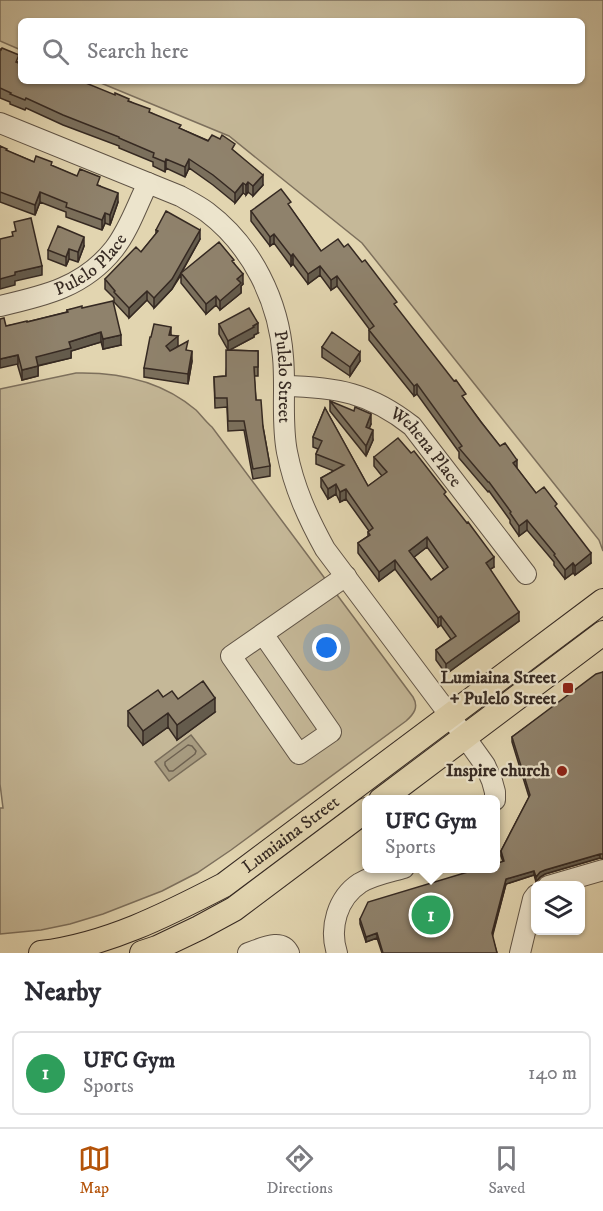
<!DOCTYPE html>
<html lang="en">
<head>
<meta charset="utf-8">
<style>
  body { margin:0; font-family:"IM FELL DW Pica",serif; background:#f2f2f3; color:#2b2b33 }
  .controls { position:absolute; right:18px; bottom:18px; display:grid; overflow:hidden; border-radius:9px; box-shadow:0 2px 4px #0004 }
  .controls button { width:54px; height:54px; display:grid; place-items:center; padding:0; border:0; border-bottom:2px solid #e1e1e2; background:#fff; color:#2b2b33; font:30px sans-serif }
  .you { position:absolute; left:327px; top:648px; width:21px; height:21px; margin:-15px; border:4px solid #fff; border-radius:50%; background:#1a73e8; box-shadow:0 0 0 9px #1a73e833 }
  .badge { display:grid; place-items:center; width:39px; height:39px; border-radius:50%; background:#b45309; color:#fff; font-size:20px; font-weight:700 }
  .pin { position:absolute; translate:-50% -50%; border:3px solid #fff; box-shadow:0 2px 6px #0006 }
  .popup { position:absolute; left:362px; top:795px; width:138px; height:78px; box-sizing:border-box; display:grid; place-content:center; border-radius:9px; background:#fff; filter:drop-shadow(0 2px 4px #0005); font-size:20px; white-space:nowrap; color:#7c7c81 }
  .popup b { font-size:22px; color:#2b2b33 }
  .popup::after { content:''; position:absolute; left:50%; top:100%; margin-left:-12px; border:12px solid transparent; border-top-color:#fff }
  .list { margin:0; padding:0; list-style:none }
  h2 { display:flex; justify-content:space-between; align-items:center; height:78px; margin:0; padding:0 24px; font-size:26px }
  h2 small { font-size:20px; font-weight:400; color:#7c7c81 }
  .list li { display:grid; grid-template-columns:39px 1fr auto; gap:18px; align-items:center; box-sizing:border-box; height:84px; margin:0 12px 12px; padding:0 12px; border:2px solid #e1e1e2; border-radius:9px }
  .list b { display:block; font-size:22px; white-space:nowrap }
  .list p { margin:0; font-size:20px; white-space:nowrap; color:#7c7c81 }
  .list em { font-size:20px; font-style:normal; color:#7c7c81 }
  .icon { flex:none; width:33px; height:33px; fill:none; stroke:currentColor; stroke-width:2; stroke-linecap:round; stroke-linejoin:round }
  .map { position:relative; flex:none; width:603px; height:953px; overflow:hidden }
  .search { position:absolute; background:#fff; box-shadow:0 2px 4px #0004; left:18px; right:18px; top:18px; height:66px; display:flex; align-items:center; gap:15px; box-sizing:border-box; padding:0 21px; border-radius:9px; color:#7c7c81; font-size:22px }
  .sheet { height:174px; background:#fff }
  nav { display:flex; justify-content:space-around; align-items:center; box-sizing:border-box; height:84px; border-top:2px solid #e1e1e2; background:#fff; font-size:16px; color:#7c7c81 }
  nav a { display:grid; justify-items:center; gap:3px }
  nav .on { color:#b45309 }
  .map>svg:first-child { display:block }
</style>
</head>
<body>
<div class="map">
<svg width="603" height="953" viewBox="0 0 603 953">
  <rect width="100%" height="100%" fill="#e2d5b0"/>
  <filter id="stains"><feTurbulence type="fractalNoise" baseFrequency=".00333" numOctaves="4"/><feColorMatrix values="0 0 0 0 .2 0 0 0 0 .09 0 0 0 0 .02 0 0 0 .5 -.17"/></filter>
  <radialGradient id="worn" r=".72"><stop offset=".6" stop-color="#630" stop-opacity="0"/><stop offset="1" stop-color="#630" stop-opacity=".3"/></radialGradient>
  <path fill="#c5b898" stroke="#7d705d" stroke-width="1.5" d="M0,0H603V551L599,540L362,243L229,136L96,81H582V21H21V50L0,41Z
    M76,373C118,372 162,381 196,410C201,415 206,422 212,427L300,545L413,697C419,707 414,714 406,721L231,850L197,873L162,891L103,914L70,924L41,930L0,934V808H3L0,784V389Z"/>
  <path fill="#a79b80" stroke="#796d5a" stroke-width="1.5" d="M191,735L206,754L169,781L155,762Z"/>
  <g fill="none" stroke-linecap="round" stroke-linejoin="round">
    <path stroke="#6e6251" stroke-width="1.5" d="M188,745L192,746L196,751L195,754L173,771H169L165,765V762Z"/>
    <defs>
      <g id="minor">
        <path id="s1" d="M0,123L180,196C189,201 199,206 207,212C252,246 279,301 283,357C286,389 281,421 287,452C294,488 308,518 325,549L442,705L485,765L492,781L495,792V800"/>
        <path id="s2" d="M0,306C44,296 84,287 114,249C129,230 137,205 148,183"/>
        <path id="s3" d="M284,386C337,387 370,393 412,426L526,574"/>
        <path d="M263,634L331,732L299,754L231,656L346,576"/>
        <path d="M548,886L603,870"/>
        <path d="M248,953C261,949 281,937 289,953"/>
        <path d="M337,953C329,928 337,898 360,883C373,875 390,872 404,868"/>
        <path d="M520,953L533,899L536,895"/>
      </g>
      <g id="major">
        <path d="M381,800L603,633"/>
        <path id="s4" d="M41,953C107,945 166,915 224,885L603,601"/>
        <path d="M142,953L157,948L199,928L234,909L366,810"/>
      </g>
    </defs>
    <use href="#minor" stroke="#605446" stroke-width="22"/>
    <use href="#major" stroke="#352922" stroke-width="26"/>
    <use href="#minor" stroke="#ece4cc" stroke-width="20"/>
    <use href="#major" stroke="#e2d5b0" stroke-width="24"/>
  </g>
  <path fill="#7b705d" stroke="#352922" stroke-width="1.5" fill-rule="evenodd" d="M0,49L19,63L21,81L129,101L181,129L235,152L263,185L253,196L248,192L246,195L243,193L235,203L213,185L189,168L185,177L166,168L165,172L153,166V162L119,148V146L63,125L26,108L25,110L10,104V102L0,98Z
    M0,146L7,151L34,162L52,166L100,186L118,202L110,225L105,223L102,230L66,217V212L40,202L35,215L0,202Z
    M291,209L321,251L344,247L397,309L481,422L536,493L557,510L591,563L575,575L573,573L565,579L554,565V562L527,530L519,536L510,523V520L489,491L488,492L459,458V452L417,394L414,396L369,340V330H370L337,286L331,290L320,275L308,284L293,264L291,266L274,243L270,246L251,221V211Z
    M156,230L200,239L182,272L234,263L243,284L241,286V293L220,310L216,305L206,314L181,283V275L172,289L154,308L147,300L129,318L114,302V298L105,289V279L141,252L156,234Z
    M84,246L78,262L69,259L66,266L48,259V250Z
    M82,308L121,345L103,349L101,342L71,351V358L38,366V376L22,380L6,326L27,322L67,312V310Z
    M219,324L258,333L254,335V337L229,350L258,351V376H254L256,400L263,427L270,466V476L253,479L244,430L228,431L227,407L215,408L214,377L226,376L228,350L219,334Z
    M171,335L178,346L176,348L188,351L192,361L188,384L144,377V368Z
    M322,347L360,361L350,376L322,357Z
    M330,401L371,424L369,428L373,440L366,456L330,411Z
    M325,408L368,486L382,476L374,466V457L446,497L494,567L490,569L519,621L446,674L436,660V650L451,639L441,625L438,627L395,569L379,581L358,553V543L368,536V532L369,531L346,499L340,502L336,494L328,499L321,487V478L334,471L316,464V454L318,449L313,447V437ZM427,547L444,570L431,580L414,557Z
    M603,672V859L600,858L545,874L540,877L536,882L534,875L506,884L492,936L497,953H382L377,938L366,942L360,924V919L503,862L501,856V851L529,797L512,742V737Z
    M163,697L178,699L215,712L177,740L168,727L143,745L128,726V711Z"/>
  <path fill="#645b4c" stroke="#352922" stroke-width="1.5" d="M166,159V168L165,172V162Z
    M189,159V168L185,177V167Z
    M263,175V185L253,196V186Z
    M248,182V192L246,195V185Z
    M243,183V193L235,203V193Z
    M40,192V202L35,215V205Z
    M118,193V202L110,225V215Z
    M105,213V223L102,230V220Z
    M200,230V239L172,289L154,308V298Z
    M274,234V243L270,246V237Z
    M84,237V246L78,262V252Z
    M69,249V259L66,266V257Z
    M293,254V264L291,266V256Z
    M42,266V275L15,281V285L0,289V279L15,272Z
    M320,266V275L308,284V274Z
    M243,274V284L241,286V293L220,310V301L237,279Z
    M337,276V286L331,290V280Z
    M147,291V300L129,318V308Z
    M216,296V305L206,314V304Z
    M258,323V333L254,335V337L228,351V341Z
    M171,327V337L178,336V346L166,356V346Z
    M101,332V342L71,351V358L36,366V357L69,342Z
    M121,335V345L103,349V339Z
    M192,351V361L188,384V374Z
    M360,352V361L350,376V367Z
    M18,355V364L0,368V359Z
    M38,366V376L22,380V370Z
    M417,384V394L414,396V386Z
    M371,414V424L366,437V427Z
    M373,430V440L366,456V446Z
    M517,460V469L513,463Z
    M336,484V494L328,499V489Z
    M346,489V499L340,502V492Z
    M527,520V530L519,536V526Z
    M427,537V547L409,561V551Z
    M591,553V563L575,575V566Z
    M494,557V567L486,572V563Z
    M395,560V569L379,581V572Z
    M573,563V573L565,579V570Z
    M519,612V621L446,674V664Z
    M441,616V625L438,627V618Z
    M215,698V712L177,740V725Z
    M168,713V727L143,745V731Z
    M600,854V858L545,874L540,877L536,882V877L540,872L545,870Z
    M534,871V875L506,884L492,938V933L506,879Z
    M377,933V938L366,942V937Z"/>
  <path fill="#8f826c" stroke="#352922" stroke-width="1.5" fill-rule="evenodd" d="M2,48L19,55L16,62L21,64V81H81L115,95V93L129,99L128,101L150,109L149,112L181,125L179,128L208,141L212,135L220,139L222,135L235,144L232,149L263,175L253,186L248,182L246,185L243,183L235,193L213,175L189,159L185,167L166,159L165,162L153,157L154,153L119,138V137L63,115L26,98L25,100L10,94L11,93L0,88V49L1,50Z
    M0,146L7,149L6,150L34,162L36,156L52,162L51,165L77,176L80,169L100,177L97,185L118,193L110,215L105,213L102,220L66,207L67,203L40,192L35,205L0,192Z
    M281,189L291,202L288,204L321,251L338,239L344,247L348,244L362,262L365,260L397,302L394,304L454,381L456,380L466,394L462,396L481,422L500,446L505,443L517,460L513,463L536,493L544,487L557,504L555,506L591,553L575,566L573,563L565,570L554,555L555,554L527,520L519,526L510,513L511,512L489,482H488L459,448L462,446L417,384L414,386L369,330L374,326L337,276L331,280L320,266L308,274L293,254L291,256L274,234L270,237L251,211Z
    M166,211L200,230L172,279L154,298L147,291L129,308L114,292L115,291L105,279L136,247L141,252L158,231L156,230Z
    M31,218L42,266L15,272V275L0,279V239L13,236L12,232L16,231L14,222Z
    M58,226L84,237L78,252L69,249L66,257L48,250Z
    M219,242L234,260L232,261L243,274L237,279L241,283L220,301L216,296L206,304L181,273Z
    M113,301L121,335L103,339L101,332L69,342L71,348L36,357L38,366L22,370L18,355L0,359V319L4,318L6,326L27,321V322L68,312L67,310L82,306V308Z
    M249,308L258,323L253,326L254,327L228,341L219,324Z
    M154,324L171,327L169,335L178,336L166,346L170,351L188,341L186,350L192,351L188,374L144,368L150,337H151Z
    M332,332L360,352L350,367L322,347Z
    M226,350L258,351V367H254L256,400H261L263,427L270,466L253,469L244,421H228L227,398H215L214,377L226,376Z
    M330,401L354,411L355,407L371,414L366,427L373,430L366,446Z
    M325,408L368,486L387,472L374,457L398,438L411,453L414,451L446,492L444,494L467,523L468,522L494,557L486,563L519,612L446,664L436,650L456,636L441,616L438,618L395,560L379,572L358,543L370,535L368,532L373,528L346,489L340,492L336,484L328,489L321,478L344,465L316,454L322,441L313,437ZM427,537L448,567L431,580L409,551Z
    M603,672V854H600L545,870L540,872L536,877L534,871L506,879L492,933L497,953H383L377,933L366,937L360,919L368,902L481,868H495V864L504,861L501,851L530,795L512,737L596,674Z
    M203,681L215,698L177,725L168,713L143,731L128,711L158,690L163,697L172,691L178,699Z"/>
  <g fill="#8f2418" stroke="#ece4cc" stroke-width="2">
    <rect x="562" y="682" width="12" height="12" rx="3"/>
    <circle cx="562" cy="771" r="6"/>
  </g>
  <g text-anchor="middle" dominant-baseline="central" stroke-width="4.5" stroke-linejoin="round" paint-order="stroke">
    <g font-size="18" fill="#352922" stroke="#ece4cc">
      <text stroke="none"><textPath href="#s2" startOffset="102">Pulelo Place</textPath></text>
      <text stroke="none"><textPath href="#s1" startOffset="414">Pulelo Street</textPath></text>
      <text stroke="none"><textPath href="#s3" startOffset="162">Wehena Place</textPath></text>
      <text stroke="none"><textPath href="#s4" startOffset="280">Lumiaina Street</textPath></text>
    </g>
    <g font-size="18" font-weight="bold" fill="#352922" stroke="#ece4cc" text-anchor="end">
      <text x="556" y="678">Lumiaina Street<tspan x="556" dy="21">+ Pulelo Street</tspan></text>
      <text x="550" y="771">Inspire church</text>
    </g>
  </g>
  <rect width="100%" height="100%" filter="url(#stains)"/>
  <rect width="100%" height="100%" fill="url(#worn)"/>
</svg>
<div class="controls">
<button><svg class="icon" aria-label="layers" viewBox="0 0 24 24"><path d="M12 4l9 5-9 5-9-5zM3 14l9 5 9-5"/></svg></button>
</div>
<div class="you"></div>
<div class="pin badge" style="left:431px;top:915px;background:#2e9e5b">1</div>
<div class="popup"><b>UFC Gym</b>Sports</div>
<div class="search"><svg class="icon" aria-label="search" viewBox="0 0 24 24"><circle cx="10" cy="10" r="6"/><path d="M15 15l6 6"/></svg>Search here</div>
</div>
<section class="sheet">
<h2>Nearby<small></small></h2>
<ul class="list">
<li><span class="badge" style="background:#2e9e5b">1</span><div><b>UFC Gym</b><p>Sports</p></div><em>140 m</em></li>
</ul>
</section>
<nav>
<a class="on"><svg class="icon" aria-label="map" viewBox="0 0 24 24"><path d="M3 6l6-2 6 2 6-2v14l-6 2-6-2-6 2zM9 4v14M15 6v14"/></svg>Map</a>
<a><svg class="icon" aria-label="directions" viewBox="0 0 24 24"><path d="M12 3l9 9-9 9-9-9zM9 14v-3h6M13 9l2 2-2 2"/></svg>Directions</a>
<a><svg class="icon" aria-label="saved" viewBox="0 0 24 24"><path d="M7 4h10v16l-5-4-5 4z"/></svg>Saved</a>
</nav>
</body>
</html>
